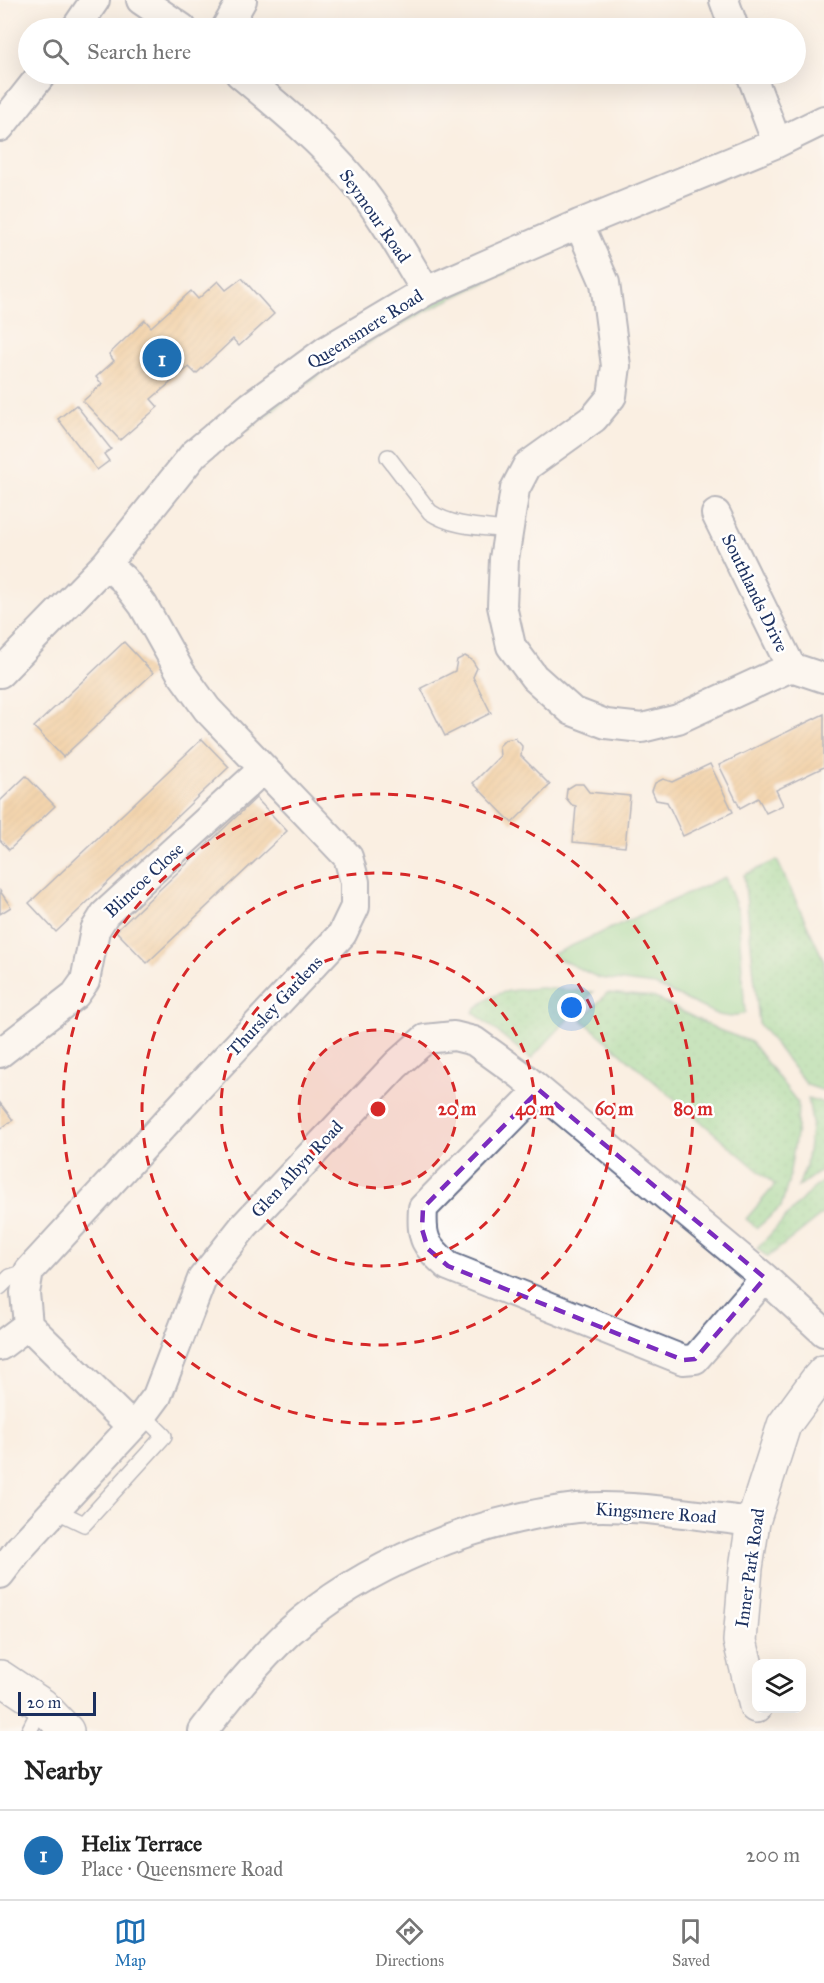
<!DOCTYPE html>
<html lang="en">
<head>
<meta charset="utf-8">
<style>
  body { margin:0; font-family:"IM FELL Great Primer",serif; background:#f2f2f2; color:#222 }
  .controls { position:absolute; right:18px; bottom:18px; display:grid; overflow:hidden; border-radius:12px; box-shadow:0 6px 24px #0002 }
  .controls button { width:54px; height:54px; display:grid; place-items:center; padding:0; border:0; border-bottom:2px solid #e0e0e0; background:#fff; color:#222; font:30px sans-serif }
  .scale { position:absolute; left:18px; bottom:15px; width:78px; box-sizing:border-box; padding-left:6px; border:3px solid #1b2f5e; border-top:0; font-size:16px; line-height:21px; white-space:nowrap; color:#1b2f5e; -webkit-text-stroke:4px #fff; paint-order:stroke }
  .you { position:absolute; left:572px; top:1008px; width:21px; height:21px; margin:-15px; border:4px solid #fff; border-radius:50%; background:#1a73e8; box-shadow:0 0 0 9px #1a73e833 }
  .badge { display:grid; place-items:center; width:39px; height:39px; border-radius:50%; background:#1f6fb2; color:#fff; font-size:20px; font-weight:700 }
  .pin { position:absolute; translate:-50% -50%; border:3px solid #fff; box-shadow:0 2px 6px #0006 }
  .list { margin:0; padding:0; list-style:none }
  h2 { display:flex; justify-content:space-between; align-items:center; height:78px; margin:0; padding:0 24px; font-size:26px }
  h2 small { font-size:20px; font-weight:400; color:#767676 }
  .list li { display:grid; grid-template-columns:39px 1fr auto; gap:18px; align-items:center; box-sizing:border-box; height:90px; padding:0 24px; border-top:2px solid #e0e0e0 }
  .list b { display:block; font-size:22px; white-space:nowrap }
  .list p { margin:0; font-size:20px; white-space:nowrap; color:#767676 }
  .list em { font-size:20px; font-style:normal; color:#767676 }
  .icon { flex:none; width:33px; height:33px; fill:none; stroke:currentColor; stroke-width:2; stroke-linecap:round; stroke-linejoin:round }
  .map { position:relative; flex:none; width:824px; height:1731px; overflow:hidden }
  .search { position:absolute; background:#fff; box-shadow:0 6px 24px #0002; left:18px; right:18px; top:18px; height:66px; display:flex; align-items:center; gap:15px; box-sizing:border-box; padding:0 21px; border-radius:33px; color:#767676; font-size:22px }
  .sheet { height:168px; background:#fff }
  nav { display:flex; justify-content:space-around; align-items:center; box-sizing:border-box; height:84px; border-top:2px solid #e0e0e0; background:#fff; font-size:16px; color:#767676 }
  nav a { display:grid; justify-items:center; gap:3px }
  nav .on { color:#1f6fb2 }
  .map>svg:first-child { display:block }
</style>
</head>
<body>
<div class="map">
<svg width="824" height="1731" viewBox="0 0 824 1731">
  <defs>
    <pattern id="grass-dots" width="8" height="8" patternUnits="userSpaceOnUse" patternTransform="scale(1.5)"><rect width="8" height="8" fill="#8fd791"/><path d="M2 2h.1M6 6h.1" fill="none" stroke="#7bb97f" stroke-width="1.8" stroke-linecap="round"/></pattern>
    <pattern id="building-hatch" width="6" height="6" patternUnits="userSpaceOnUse" patternTransform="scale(1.5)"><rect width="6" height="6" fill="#eab46d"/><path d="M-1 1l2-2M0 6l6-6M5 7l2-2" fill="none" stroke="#c89b61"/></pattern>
  </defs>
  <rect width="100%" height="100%" fill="#fff"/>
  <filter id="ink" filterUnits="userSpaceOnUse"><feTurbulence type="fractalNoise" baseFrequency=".0167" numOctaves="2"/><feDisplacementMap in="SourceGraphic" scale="12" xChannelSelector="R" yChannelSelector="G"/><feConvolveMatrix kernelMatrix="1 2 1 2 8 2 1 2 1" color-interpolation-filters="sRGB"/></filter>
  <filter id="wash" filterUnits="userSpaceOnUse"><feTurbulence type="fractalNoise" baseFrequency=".008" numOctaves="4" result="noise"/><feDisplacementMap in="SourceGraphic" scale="24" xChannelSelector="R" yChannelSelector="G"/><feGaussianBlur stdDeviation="1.35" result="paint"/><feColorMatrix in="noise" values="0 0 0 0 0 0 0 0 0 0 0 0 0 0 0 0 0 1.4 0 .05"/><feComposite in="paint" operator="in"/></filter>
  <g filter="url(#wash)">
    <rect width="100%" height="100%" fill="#faefe2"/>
    <path fill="url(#grass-dots)" stroke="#558378" stroke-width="1.5" d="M553,247L555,250C480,285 404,318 335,364C304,384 275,408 247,431L245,427L314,373L426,306Z
      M777,860L824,961V1091L807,1085L759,1024L744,875Z
      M541,988L593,992L531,1059L473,1012C494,989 511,990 541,988Z
      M607,993L653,997L719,1030L751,1042L798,1103L797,1129L788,1183L781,1207L757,1228L746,1219L775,1185L582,1020Z
      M808,1098L824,1103V1168L798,1187L806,1165L812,1122Z
      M824,1180V1213L768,1257L757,1249L807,1194Z"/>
    <path fill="#8fd791" stroke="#558378" stroke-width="1.5" d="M725,877L738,911L745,1013L731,1017L718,1015L655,985L599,978L551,955Z"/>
    <g id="blocks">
      <path fill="url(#building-hatch)" d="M242,278L274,314L239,346L233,339L196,374L189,367L151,399L158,407L120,440L83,401L102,384L96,377L114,361L109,354L145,320L151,327L191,291L198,299L218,281L226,290Z
        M76,405L111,449L104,454L109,461L97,470L58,419Z
        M124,642L153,673L63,757L34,727Z
        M465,656L472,660L477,668L473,677L491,713L445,736L421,688L455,671L457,660Z
        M824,714V767L776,790L783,805L766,813L758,798L740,808L719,765Z
        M515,738L522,746L521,756L550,785L512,823L473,783L500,756L499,746L505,740Z
        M202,739L229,767L56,932L29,903Z
        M710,764L733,812L683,836L667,802L656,800L652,791L655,783L663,779L672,782Z
        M26,776L55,806L9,850L0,840V801Z
        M575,784H583L589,792L630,796L625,847L573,842L576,806L572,805L566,798L567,789Z
        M256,798L287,831L147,963L116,931Z
        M0,891L11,907L0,914Z
        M0,1103L13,1120L0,1129Z"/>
    </g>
  </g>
  <g filter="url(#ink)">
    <use href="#blocks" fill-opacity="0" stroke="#69728c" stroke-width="1.5"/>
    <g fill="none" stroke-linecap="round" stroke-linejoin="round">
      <defs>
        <path id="lane" d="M388,457L430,512C452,527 482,527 508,530
          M0,1287L10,1277L29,1271
          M55,1510L84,1524L164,1436L143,1415
          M29,1731L42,1705"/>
        <path id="street" d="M141,0L182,28
          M724,0L734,28
          M76,28L95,0
          M226,28L242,0
          M240,74C281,108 322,142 356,183C383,216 404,255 426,291
          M751,74L777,143
          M0,127L42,74
          M579,224L605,283L616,366L612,396L594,418L527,466L515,489L504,559L502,606L511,646L534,677L572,711L606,724L642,728L678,719L791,667L716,514
          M106,564L123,579L143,605L181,673L207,709L348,857L355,882V907L342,934L196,1090L29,1271L25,1293L28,1325L132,1427
          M791,667L824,678
          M0,673L106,564L194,454L251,406L327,350L426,291L579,224L777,143L824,120
          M0,1053L75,995L85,981L95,930L105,914L263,769
          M539,1090L423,1208C421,1240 425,1245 448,1266L683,1360L695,1359L765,1278
          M0,1346L28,1325
          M0,1574L19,1549L143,1415L157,1396L202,1279L244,1226L396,1065L425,1039L454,1036L474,1041L521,1075L765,1278L824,1332
          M203,1731C230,1696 257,1662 289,1632C363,1565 478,1519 577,1508C631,1503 698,1516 753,1522"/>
        <path id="secondary" d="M0,1677L42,1705L67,1731
          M756,1706L740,1641L746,1568L753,1522L784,1425L817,1380L824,1372"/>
      </defs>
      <use href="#lane" stroke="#69728c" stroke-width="18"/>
      <use href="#street" stroke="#69728c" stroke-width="32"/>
      <use href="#secondary" stroke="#69728c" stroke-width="36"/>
      <use href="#lane" stroke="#fff" stroke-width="15"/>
      <use href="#street" stroke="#fff" stroke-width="28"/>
      <use href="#secondary" stroke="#fff" stroke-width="33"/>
    </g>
  </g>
  <path d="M0 0H824V1731H0ZM539,1090L765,1278L695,1359L683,1360L448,1266L428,1249L422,1229L423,1208Z" fill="#faefe2" fill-opacity=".55" fill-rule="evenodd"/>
  <path fill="none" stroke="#7b2cbf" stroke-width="4.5" stroke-dasharray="12 8" stroke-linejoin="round" d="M539,1090L765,1278L695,1359L683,1360L448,1266L428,1249L422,1229L423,1208Z"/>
  <circle cx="378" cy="1109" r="79" fill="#d62828" fill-opacity=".12"/>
  <g fill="none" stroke="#d62828" stroke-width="3" stroke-dasharray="10 8">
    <circle cx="378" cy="1109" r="79"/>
    <circle cx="378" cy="1109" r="157"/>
    <circle cx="378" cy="1109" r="236"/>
    <circle cx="378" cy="1109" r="315"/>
  </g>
  <g text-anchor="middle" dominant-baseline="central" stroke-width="5" stroke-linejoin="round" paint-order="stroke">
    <g font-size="18" fill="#1b2f5e" stroke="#fff">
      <text transform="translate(375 216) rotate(55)">Seymour Road</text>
      <text transform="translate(365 329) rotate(-32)">Queensmere Road</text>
      <text transform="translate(755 593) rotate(64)">Southlands Drive</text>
      <text transform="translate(144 880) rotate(-43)">Blincoe Close</text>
      <text transform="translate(275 1006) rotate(-47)">Thursley Gardens</text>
      <text transform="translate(297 1169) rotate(-47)">Glen Albyn Road</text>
      <text transform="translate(656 1513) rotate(4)">Kingsmere Road</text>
      <text transform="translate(750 1568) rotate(-82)">Inner Park Road</text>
    </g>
  </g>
  <circle cx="378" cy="1109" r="9" fill="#d62828" stroke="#fff" stroke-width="3"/>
  <g font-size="18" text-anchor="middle" font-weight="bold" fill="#d62828" stroke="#fff" stroke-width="5" stroke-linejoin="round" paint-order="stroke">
    <text x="457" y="1115">20 m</text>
    <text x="535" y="1115">40 m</text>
    <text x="614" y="1115">60 m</text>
    <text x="693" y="1115">80 m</text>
  </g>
</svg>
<div class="controls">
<button><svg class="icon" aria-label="layers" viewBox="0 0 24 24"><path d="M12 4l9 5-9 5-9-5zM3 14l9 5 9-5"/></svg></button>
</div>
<div class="scale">20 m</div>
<div class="you"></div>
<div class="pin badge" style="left:162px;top:358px">1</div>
<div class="search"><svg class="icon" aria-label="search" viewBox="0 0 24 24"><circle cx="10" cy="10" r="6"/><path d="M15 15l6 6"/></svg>Search here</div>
</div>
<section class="sheet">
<h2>Nearby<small></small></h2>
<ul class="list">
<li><span class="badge">1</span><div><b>Helix Terrace</b><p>Place · Queensmere Road</p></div><em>200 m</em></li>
</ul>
</section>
<nav>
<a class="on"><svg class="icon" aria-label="map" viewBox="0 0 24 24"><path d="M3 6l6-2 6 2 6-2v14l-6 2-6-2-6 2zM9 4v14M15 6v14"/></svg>Map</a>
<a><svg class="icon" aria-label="directions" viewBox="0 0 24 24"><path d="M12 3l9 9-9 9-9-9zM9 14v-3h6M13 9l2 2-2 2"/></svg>Directions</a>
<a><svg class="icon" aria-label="saved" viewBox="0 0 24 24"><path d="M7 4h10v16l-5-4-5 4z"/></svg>Saved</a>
</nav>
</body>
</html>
